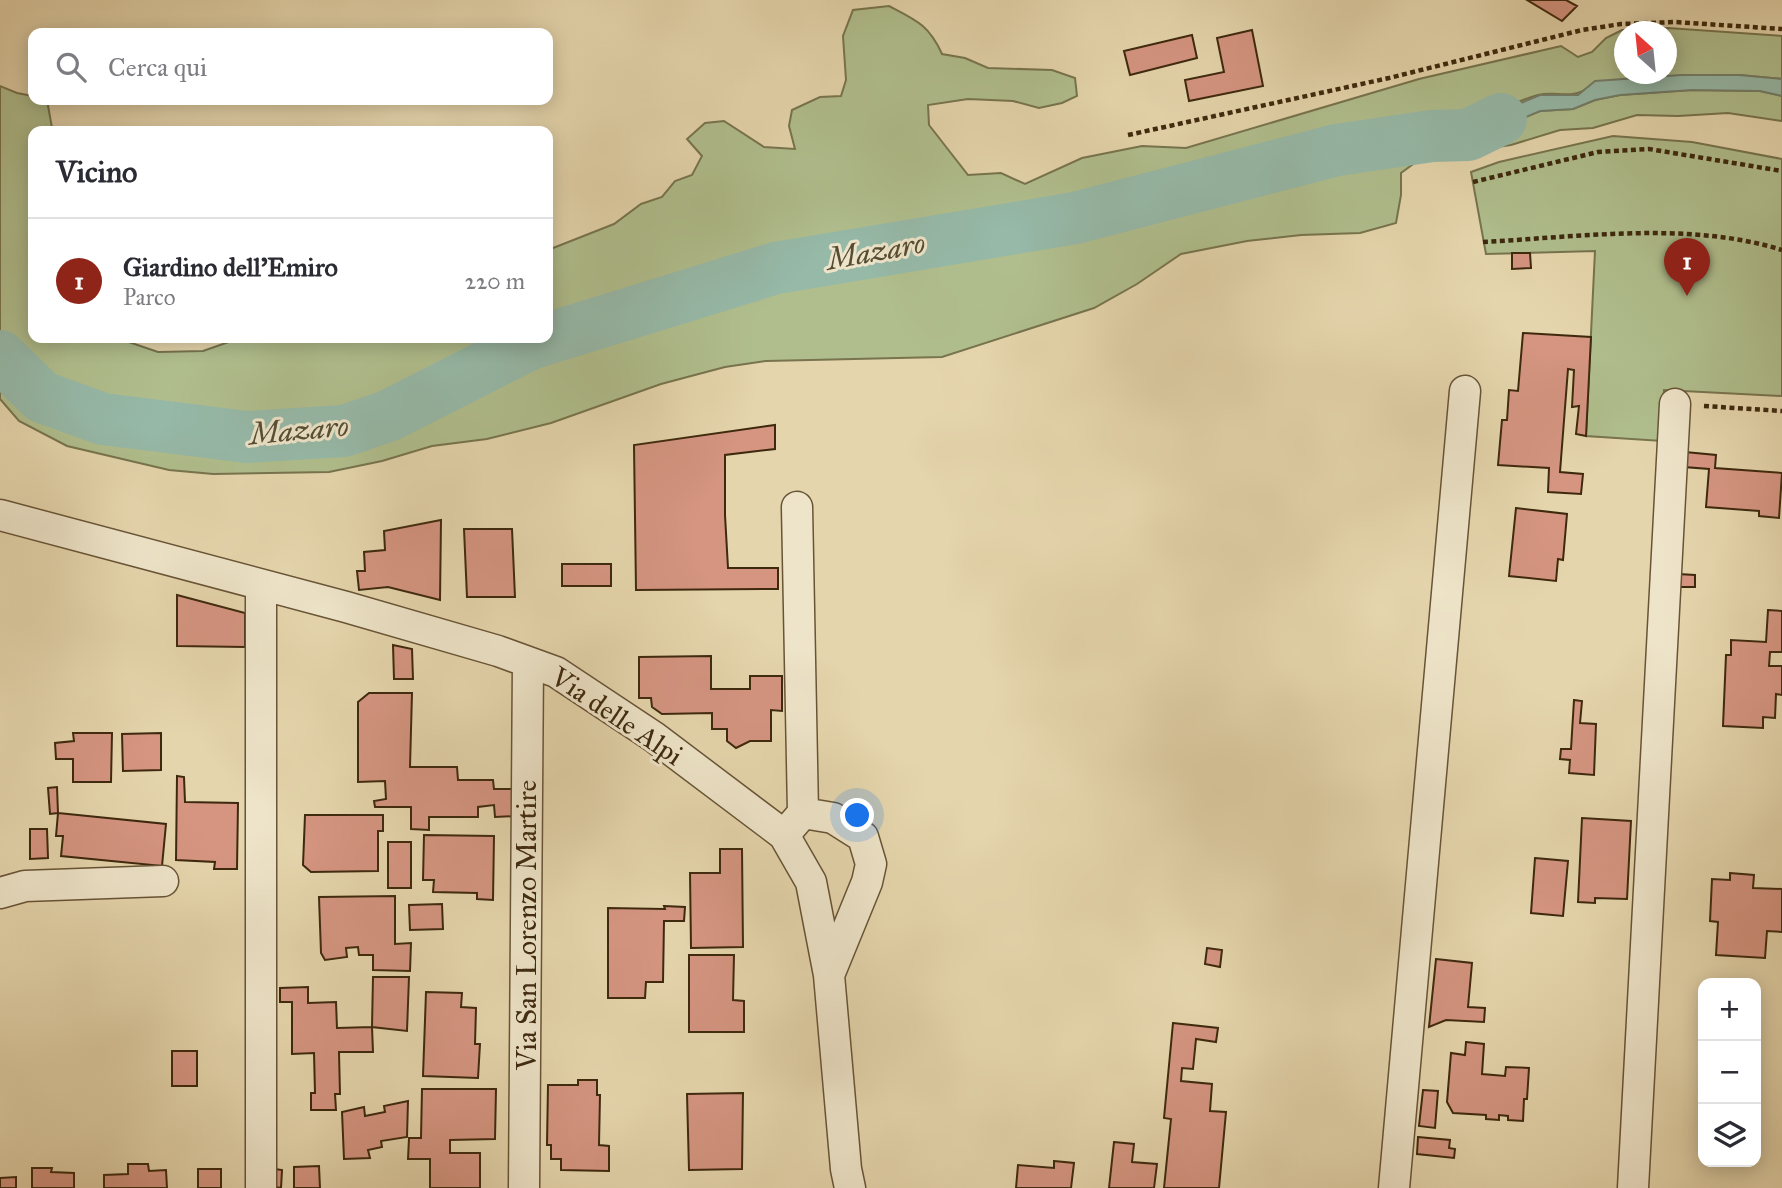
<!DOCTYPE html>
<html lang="it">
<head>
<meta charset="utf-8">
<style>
  body { margin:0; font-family:"IM FELL Great Primer",serif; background:#f2f2f3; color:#2b2b33 }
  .controls { position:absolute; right:21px; bottom:21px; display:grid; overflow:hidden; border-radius:14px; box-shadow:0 4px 18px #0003 }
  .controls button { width:63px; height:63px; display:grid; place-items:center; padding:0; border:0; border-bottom:2px solid #e1e1e2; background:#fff; color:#2b2b33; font:35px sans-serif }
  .compass { position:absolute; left:1614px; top:21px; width:63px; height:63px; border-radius:50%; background:#fff; box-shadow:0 4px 18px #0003; rotate:333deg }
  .you { position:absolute; left:858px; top:816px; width:24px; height:24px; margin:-18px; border:5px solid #fff; border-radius:50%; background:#1a73e8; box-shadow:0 0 0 10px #1a73e833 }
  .badge { display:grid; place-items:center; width:46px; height:46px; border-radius:50%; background:#8f2418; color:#fff; font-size:23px; font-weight:700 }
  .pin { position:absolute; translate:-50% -58px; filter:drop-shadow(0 2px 4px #0008) }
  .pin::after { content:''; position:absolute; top:37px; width:24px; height:21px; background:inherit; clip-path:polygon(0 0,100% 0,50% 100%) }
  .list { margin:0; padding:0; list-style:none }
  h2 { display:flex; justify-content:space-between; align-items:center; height:91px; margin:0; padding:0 28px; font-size:30px }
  h2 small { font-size:23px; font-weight:400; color:#7c7c81 }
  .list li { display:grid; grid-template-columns:46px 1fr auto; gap:21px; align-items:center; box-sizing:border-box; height:126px; padding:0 28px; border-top:2px solid #e1e1e2 }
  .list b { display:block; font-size:26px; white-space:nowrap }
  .list p { margin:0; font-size:23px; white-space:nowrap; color:#7c7c81 }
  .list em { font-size:23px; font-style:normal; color:#7c7c81 }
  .icon { flex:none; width:38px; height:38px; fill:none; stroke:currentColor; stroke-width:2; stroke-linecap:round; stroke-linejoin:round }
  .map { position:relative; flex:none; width:1782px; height:1188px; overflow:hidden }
  .search { position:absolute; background:#fff; box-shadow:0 4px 18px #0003; left:28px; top:28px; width:525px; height:77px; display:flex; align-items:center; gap:18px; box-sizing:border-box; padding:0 24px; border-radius:14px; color:#7c7c81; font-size:26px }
  .panel { position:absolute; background:#fff; box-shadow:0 4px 18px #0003; left:28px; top:126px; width:525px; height:217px; border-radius:14px }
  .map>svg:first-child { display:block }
</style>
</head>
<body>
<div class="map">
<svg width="1782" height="1188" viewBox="0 0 1782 1188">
  <rect width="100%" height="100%" fill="#e5d5ac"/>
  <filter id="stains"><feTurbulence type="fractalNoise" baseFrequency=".00286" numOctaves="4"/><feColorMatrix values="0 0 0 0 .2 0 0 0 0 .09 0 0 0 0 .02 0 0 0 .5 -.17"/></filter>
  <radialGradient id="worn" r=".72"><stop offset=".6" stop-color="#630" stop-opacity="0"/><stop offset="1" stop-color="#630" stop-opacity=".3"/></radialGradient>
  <path fill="#b0be8d" stroke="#77744e" stroke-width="2" fill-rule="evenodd" d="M889,6C916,20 929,25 942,54L965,58L988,68L1052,70L1075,78L1077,96L1062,103L1039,108L1013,101L968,99L928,105L929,125L968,175L1001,173L1025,184L1082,158L1142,146L1186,148L1419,79L1561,46L1578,57L1592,52L1606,38L1622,30L1668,28L1782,36V79L1739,75L1586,89C1572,99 1555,91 1538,95C1517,101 1492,113 1474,126L1455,124L1433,136L1452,140L1487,133L1540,111L1573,109L1595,100L1620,95L1692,90L1760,91L1782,96V121L1728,113L1678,116L1637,115L1593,128L1560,130L1511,145L1468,151L1449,157L1427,154L1401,173V195L1396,223L1360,233L1301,235L1247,241L1181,254L1137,284L1094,308L942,357L766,361L725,367L661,384L551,423L487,439L432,446L382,461L329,472L213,474L169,470L67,446L19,421L0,399V86L17,93L33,96V100H47L52,128L51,131H33V338H117L158,352L203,351L240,338H548V250L614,224L641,204L662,197L675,181L692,175L702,156L687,139L705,123L724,121L764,147L795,149L789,126L792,110L820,97L841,96L846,80L843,36L853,10ZM1624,32H1666V74H1624Z
    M1613,136L1692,142L1782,159V396L1664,390L1662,441L1586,436L1595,251L1486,254L1471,172L1499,162Z"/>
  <path fill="#96b9a8" stroke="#737f6a" stroke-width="2" d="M1681,75H1739L1782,79V96L1760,91L1692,90L1620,95L1595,100L1573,109L1540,111L1469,141L1452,140L1432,136L1455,124L1474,126L1494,111L1509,108L1540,95H1578L1595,81Z"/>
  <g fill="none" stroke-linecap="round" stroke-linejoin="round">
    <path stroke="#96b9a8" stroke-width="52" d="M0,356L42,397L103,419L247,437L344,431L388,416L530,344L776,268L1075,218L1337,150L1432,136L1468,135L1501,119"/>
  </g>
  <path fill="#d59581" stroke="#3e290e" stroke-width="2" d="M1527,0H1566L1577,6L1562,21Z
    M1252,30L1263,86L1189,101L1185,80L1224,72L1217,38Z
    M1192,35L1197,58L1130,75L1124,51Z
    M1512,253H1530L1531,268L1512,269Z
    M1523,333L1591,337L1586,436L1576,434L1579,406L1572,407L1574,370L1568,369L1560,472L1583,474L1581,494L1548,492L1549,468L1498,465L1502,420H1507L1509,390L1518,391Z
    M775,425V449L725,455V515L728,568H778V589L636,590L634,445Z
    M1685,452L1716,455L1715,468L1782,473L1779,518L1759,516V511L1706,507L1709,469L1684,467Z
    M1516,508L1567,514L1563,560L1558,559L1556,581L1509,576Z
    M441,520L440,600L388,587L359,590L357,571H365L364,552L385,550L384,531Z
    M464,529H512L515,597H467Z
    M562,564H611V586H562Z
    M1678,574L1695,575V587H1677Z
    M177,595L245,613V647L177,646Z
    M1768,610L1782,611V652H1770L1769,666H1782V695L1776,694L1775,718L1763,717V728L1723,726L1726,655H1731V640L1766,642Z
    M393,645L412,649L413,679H394Z
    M711,656V689H750V676H782V711L771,710V741H750L736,748L727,741V729H712V713L662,714L652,707L651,698H639V657Z
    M369,693H412L410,767H457L458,780H493L494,789H515L516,816L495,817L494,805L478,807V817H429V830L411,829V807H375L374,801L386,799L385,781L358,782V702Z
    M1574,700L1582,701L1580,723L1596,724L1594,775L1569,773L1570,760L1560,759L1561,749H1571Z
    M73,733H112L111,782H73V759H56L55,743L74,741Z
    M161,733V770L123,771L122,734Z
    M177,776L184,777L185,802L238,803L237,869H214L215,862L176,860Z
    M57,787L58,813L50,814L48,788Z
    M58,813L166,824L162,866L61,856L63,836H56Z
    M305,815H383V831H378V871L311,872L303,865Z
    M1582,818L1631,821L1627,899L1595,898V903L1578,902Z
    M30,829H47L48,858L30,859Z
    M424,835L494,836L493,900L477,899V893L433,892L434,880H423Z
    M388,842H411V888H388Z
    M720,849H742L743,947L691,948L690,873H720Z
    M1535,858L1568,861L1563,916L1531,913Z
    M1730,873L1754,875L1753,888L1782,889V932L1767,931L1765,958L1716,955L1718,922L1710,921L1712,879L1730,880Z
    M395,896V944L411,943L410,971L373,970V955H359L358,947L346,948L347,957L325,960L321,953L319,897Z
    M442,904L443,929L410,930L409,905Z
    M664,906L685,907L684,921H664L663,982H646L645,998H608V908L665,909Z
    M1207,948L1222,950L1220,967L1205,964Z
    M689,955H734L733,1000L744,1001V1032H689Z
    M1436,959L1472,963L1468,1007L1485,1008L1484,1022L1446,1020L1429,1027Z
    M373,977H409L407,1031L372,1027Z
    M308,987V1003L336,1002L337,1028L372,1027L373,1052H339L340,1094H335L336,1110H311V1093H315L314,1053L292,1054V1002H280V988Z
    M426,992L462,993L461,1007L476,1008L475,1044H480L478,1078L423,1076Z
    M1173,1023L1218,1028L1216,1042L1196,1039L1193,1069L1182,1068L1181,1081L1212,1084L1210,1111L1226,1112L1219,1188H1164L1171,1119L1164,1118Z
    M1466,1042L1484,1044L1482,1074L1505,1076L1506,1067L1529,1068L1527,1099H1524L1523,1121L1508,1120V1116L1499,1115V1120L1486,1119V1115L1453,1113L1447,1102L1451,1053L1465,1055Z
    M172,1051H197V1086H172Z
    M578,1080H597V1095H600L599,1145L609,1146V1171L561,1170V1159H551V1145H547L548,1085H578Z
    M422,1089H496L495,1139L450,1140V1153H480V1188H430V1159H408L409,1138H421Z
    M1423,1090L1438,1091L1435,1128L1419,1126Z
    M1756,1092H1758L1759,1110H1756Z
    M743,1093L742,1169L689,1170L687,1094Z
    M408,1101L407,1137L381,1141L382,1147L368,1150L370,1158L344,1159L342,1112L364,1107L365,1116L385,1112L384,1106Z
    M1418,1137L1450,1140L1449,1148L1455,1149L1454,1158L1417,1154Z
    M1114,1142L1134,1144L1132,1162L1157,1164L1154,1188H1109Z
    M1054,1161L1074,1163L1071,1188H1016L1018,1165L1054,1168Z
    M128,1164H148L149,1171L166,1170L167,1188H104V1175L128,1174Z
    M319,1166L320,1188H294V1167Z
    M32,1168H52L51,1172L74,1173V1188H32Z
    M198,1169H221V1188H198Z
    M275,1169L282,1170L281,1188L275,1187Z
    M16,1177V1188H0V1178Z"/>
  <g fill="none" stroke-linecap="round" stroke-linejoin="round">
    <defs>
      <path id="minor" d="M0,515L346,607L498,651L556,672L654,737L784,835L811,882L829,975L846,1169L850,1188
        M261,586V1188
        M803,813L833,818L863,837L871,864L867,882L829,975
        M784,835L803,813L797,507
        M0,893L25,886L163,881
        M524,1188L528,662
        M1394,1188L1465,391
        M1633,1188L1675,404"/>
    </defs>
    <use href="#minor" stroke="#685436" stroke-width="33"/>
    <path stroke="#3e290e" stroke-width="4.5" stroke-dasharray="5 3.5" stroke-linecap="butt" d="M1128,135L1389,78L1582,30L1621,24L1675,22L1782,29
      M1473,182L1598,152L1649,149L1782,171
      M1483,242C1579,237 1690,221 1782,250
      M1704,406L1782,411"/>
    <use href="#minor" stroke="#eee4c9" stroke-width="30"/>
  </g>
  <g text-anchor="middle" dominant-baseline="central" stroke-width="6" stroke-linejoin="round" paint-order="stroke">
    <g font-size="28" fill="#3e290e" stroke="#eee4c9">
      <text transform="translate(617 716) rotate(34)">Via delle Alpi</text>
      <text transform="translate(526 925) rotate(-90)">Via San Lorenzo Martire</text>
    </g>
    <g font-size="30" font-style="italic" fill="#544d34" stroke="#eee4c9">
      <text transform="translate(876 251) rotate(-10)">Mazaro</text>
      <text transform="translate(299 430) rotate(-5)">Mazaro</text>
    </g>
  </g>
  <rect width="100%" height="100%" filter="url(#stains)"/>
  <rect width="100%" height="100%" fill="url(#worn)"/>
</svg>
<div class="controls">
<button>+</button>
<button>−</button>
<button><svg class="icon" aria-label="layers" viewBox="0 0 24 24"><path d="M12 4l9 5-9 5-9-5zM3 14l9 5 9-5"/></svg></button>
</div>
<svg class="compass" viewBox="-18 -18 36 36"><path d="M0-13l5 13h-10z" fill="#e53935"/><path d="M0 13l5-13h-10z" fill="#7c7c81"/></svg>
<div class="you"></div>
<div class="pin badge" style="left:1687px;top:296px">1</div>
<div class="search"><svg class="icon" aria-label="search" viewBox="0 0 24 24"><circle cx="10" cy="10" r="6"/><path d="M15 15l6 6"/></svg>Cerca qui</div>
<section class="panel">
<h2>Vicino<small></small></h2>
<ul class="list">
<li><span class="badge">1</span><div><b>Giardino dell'Emiro</b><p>Parco</p></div><em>220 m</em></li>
</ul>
</section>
</div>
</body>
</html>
